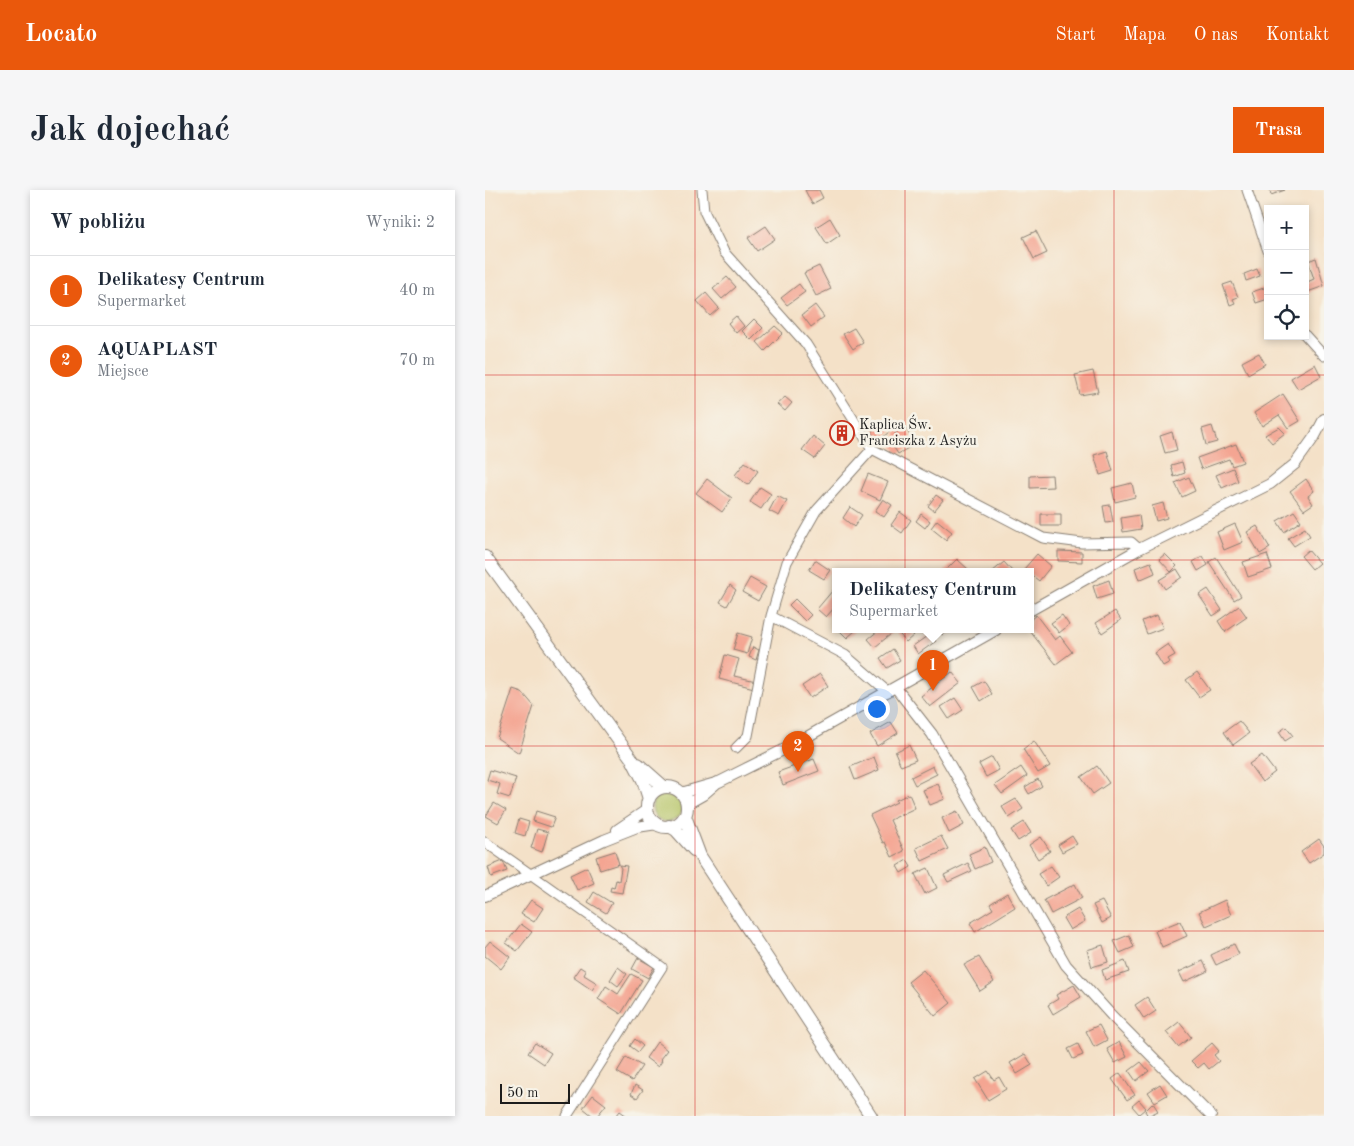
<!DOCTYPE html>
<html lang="pl">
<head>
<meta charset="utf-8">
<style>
  body { margin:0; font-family:"Old Standard TT",serif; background:#f6f6f7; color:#1f2937 }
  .controls { position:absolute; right:15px; top:15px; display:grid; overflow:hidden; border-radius:0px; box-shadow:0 2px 8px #0003 }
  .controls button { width:45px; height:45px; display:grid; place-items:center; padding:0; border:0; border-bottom:1px solid #e0e1e3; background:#fff; color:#1f2937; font:25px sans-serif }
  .scale { position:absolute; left:15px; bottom:12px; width:70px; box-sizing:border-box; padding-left:5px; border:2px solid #1c1c1c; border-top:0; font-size:14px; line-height:18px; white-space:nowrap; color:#1c1c1c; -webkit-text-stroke:4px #f7f3e8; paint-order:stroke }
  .you { position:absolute; left:391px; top:518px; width:18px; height:18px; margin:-12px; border:4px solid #fff; border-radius:50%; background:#1a73e8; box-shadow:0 0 0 8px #1a73e833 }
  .badge { display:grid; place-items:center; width:32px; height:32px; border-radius:50%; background:#ea580c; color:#fff; font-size:16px; font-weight:700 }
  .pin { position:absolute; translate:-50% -41px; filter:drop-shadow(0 1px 2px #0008) }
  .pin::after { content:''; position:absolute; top:26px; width:18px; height:15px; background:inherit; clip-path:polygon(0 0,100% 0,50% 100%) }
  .popup { position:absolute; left:347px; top:378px; width:202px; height:65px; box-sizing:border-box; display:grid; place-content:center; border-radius:0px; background:#fff; filter:drop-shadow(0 1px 4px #0005); font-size:16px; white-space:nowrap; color:#747a83 }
  .popup b { font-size:19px; color:#1f2937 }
  .popup::after { content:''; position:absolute; left:50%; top:100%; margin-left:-10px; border:10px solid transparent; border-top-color:#fff }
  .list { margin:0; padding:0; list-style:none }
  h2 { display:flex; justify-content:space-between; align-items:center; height:65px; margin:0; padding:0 20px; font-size:21px }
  h2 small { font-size:16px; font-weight:400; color:#747a83 }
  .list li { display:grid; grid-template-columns:32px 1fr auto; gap:15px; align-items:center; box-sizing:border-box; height:70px; padding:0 20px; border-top:1px solid #e0e1e3 }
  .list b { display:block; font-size:19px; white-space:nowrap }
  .list p { margin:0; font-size:16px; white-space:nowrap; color:#747a83 }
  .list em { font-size:16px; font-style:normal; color:#747a83 }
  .icon { flex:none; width:28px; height:28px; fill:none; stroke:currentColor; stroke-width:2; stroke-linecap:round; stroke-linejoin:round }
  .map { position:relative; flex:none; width:839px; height:926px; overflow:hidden; border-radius:0px }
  header { display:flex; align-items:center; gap:30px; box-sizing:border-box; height:70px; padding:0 25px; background:#ea580c; color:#fff }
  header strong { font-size:24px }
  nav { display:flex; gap:28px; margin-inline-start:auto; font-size:18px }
  .intro { display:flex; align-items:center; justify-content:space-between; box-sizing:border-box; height:120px; padding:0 30px }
  h1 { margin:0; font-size:35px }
  .button { padding:12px 22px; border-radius:0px; background:#ea580c; color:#fff; font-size:18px; font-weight:700 }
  main { display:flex; gap:30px; padding:0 30px }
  aside { flex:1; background:#fff; border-radius:0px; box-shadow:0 2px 8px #0003 }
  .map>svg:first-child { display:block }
</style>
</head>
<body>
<header>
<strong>Locato</strong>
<nav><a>Start</a><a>Mapa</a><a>O nas</a><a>Kontakt</a></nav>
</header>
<div class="intro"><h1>Jak dojechać</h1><a class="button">Trasa</a></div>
<main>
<aside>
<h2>W pobliżu<small>Wyniki: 2</small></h2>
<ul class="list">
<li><span class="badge">1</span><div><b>Delikatesy Centrum</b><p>Supermarket</p></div><em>40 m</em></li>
<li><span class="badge">2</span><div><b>AQUAPLAST</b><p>Miejsce</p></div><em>70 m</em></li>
</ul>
</aside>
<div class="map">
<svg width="839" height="926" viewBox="0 0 839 926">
  <rect width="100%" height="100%" fill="#f7f3e8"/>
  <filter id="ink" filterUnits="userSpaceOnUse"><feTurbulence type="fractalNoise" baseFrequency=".02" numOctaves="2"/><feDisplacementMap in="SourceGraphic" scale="10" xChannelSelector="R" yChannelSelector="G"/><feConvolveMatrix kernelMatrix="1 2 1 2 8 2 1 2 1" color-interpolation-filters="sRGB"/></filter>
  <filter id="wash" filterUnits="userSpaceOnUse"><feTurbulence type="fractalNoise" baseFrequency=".0096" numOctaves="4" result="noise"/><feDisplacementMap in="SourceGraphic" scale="20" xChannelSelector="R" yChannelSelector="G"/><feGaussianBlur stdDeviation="1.12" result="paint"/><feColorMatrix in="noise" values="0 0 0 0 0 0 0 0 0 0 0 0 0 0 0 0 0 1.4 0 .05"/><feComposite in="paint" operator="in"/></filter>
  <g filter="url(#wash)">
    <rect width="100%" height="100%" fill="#f4e1c8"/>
    <path fill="#b5c466" stroke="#687041" d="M167 617a15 15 0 1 1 30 0a15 15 0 1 1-30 0Z"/>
    <g id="blocks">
      <path fill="#f4a592" d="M320,0H334L338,8L327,14Z
        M785,0H800L786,5Z
        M345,28L355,45L342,54L331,37Z
        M281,36L290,49L272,61L263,48Z
        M551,41L562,63L549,69L538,47Z
        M831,68L839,96L820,103V93L829,89L823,71Z
        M334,76L346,99L331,106L319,83Z
        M772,79L775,86L761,91L759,84Z
        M242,87L251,97L237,109L228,99Z
        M747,92L753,107L748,109L750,113L745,115L738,95Z
        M314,94L320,102L302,115L296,108Z
        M782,97L783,109L771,113L767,102Z
        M221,103L234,118L225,126L212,111Z
        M330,115L339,127L326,137L317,125Z
        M251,126L259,136L251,143L243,133Z
        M269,129L278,138L266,150L257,141Z
        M290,136L298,143L280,161L272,152Z
        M369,138L378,152L368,159L358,144Z
        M774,163L780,174L763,184L757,172Z
        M830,174L836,186L813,199L806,188Z
        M608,181L613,202L595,205L590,185Z
        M798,204L815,231L803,238L794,225L777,236L769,223Z
        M300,207L307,213L300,221L292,214Z
        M401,229L409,238L393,251L386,242Z
        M361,236H363L365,240L355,248L350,242Z
        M727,236L732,252L721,255L717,239Z
        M420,237L430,254L413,264L406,253L413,249L410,243Z
        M794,237L800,243L787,253L780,245Z
        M687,242L692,260L680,263L675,246Z
        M328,246L340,256L330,269L317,260Z
        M751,254L758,272L747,276L744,269L716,279L712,268Z
        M622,261L628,281L615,285L609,265Z
        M260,272L273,281L263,295L250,285Z
        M697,272L700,283L689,287L686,275Z
        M748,278L753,291L737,298L731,285Z
        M383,284L403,292L395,310L376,301Z
        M567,285L568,297L545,298V286Z
        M704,287L710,301L697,307L690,293Z
        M222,289L247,308L237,322L211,303Z
        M821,289L829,301L823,306L828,314L819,320L805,301Z
        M647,293L650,307L630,312L627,298Z
        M275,297L286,304L276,319L265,312Z
        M451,305L458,310L449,321L443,316Z
        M292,306L302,311L294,326L284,321Z
        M398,309L407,315L399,327L390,321Z
        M678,313L682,328L671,331L667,316Z
        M625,315L628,332L621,333L618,316Z
        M365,317L377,325L369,337L358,328Z
        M809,321L816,331L799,342L792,331Z
        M415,322L426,330L417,343L406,335Z
        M436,324L445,331L440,338L431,331Z
        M556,324H576V336H556Z
        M654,325L656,339L638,342L636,328Z
        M452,330L467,342L461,350L446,338Z
        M750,334L758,352L739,360L732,342Z
        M772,336L785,358L775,364L762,342Z
        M820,338L825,346L809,356L803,348Z
        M823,360L834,373L827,379L816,366Z
        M573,361L597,362V372L573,371Z
        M552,364L566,376L554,391L539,379Z
        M680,364L692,376L686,382L674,369Z
        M782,364L787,379L763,387L758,372Z
        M718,366L723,375L713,381L708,372Z
        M731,367L756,406L749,410L724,372Z
        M472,369L484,380L482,382H461L460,381Z
        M330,370L345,380L339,389L324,380Z
        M519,372L527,381L525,382H507Z
        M666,372L670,383L654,390L650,378Z
        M692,379L697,387L680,399L674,390Z
        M265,388L281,397L273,411L257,402Z
        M624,390L628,404L612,409L608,396Z
        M245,395L251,400L242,416L235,412Z
        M723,399L737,420L728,426L714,405Z
        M348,400L350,402V417L341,427L332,419Z
        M310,409L326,425L320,431L304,415Z
        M754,416L762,427L740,442L733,431Z
        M630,421L636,430L617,443L611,433Z
        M551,425L570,450L575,446L587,462L571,474L544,440L546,429Z
        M577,425L584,435L574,443L566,433Z
        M672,425L678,438L662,444L657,431Z
        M354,440H371L362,448Z
        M394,440H425L429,445L421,452L411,440L390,457L383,449Z
        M452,440H462L457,445Z
        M253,443L267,447L262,464L248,460Z
        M445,444L451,451L433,464L428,456Z
        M683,454L690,465L683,469L685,472L678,476L670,463Z
        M268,457L274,460L271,470L264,467Z
        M408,459L415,470L402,478L395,468Z
        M240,465L254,469L249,486L271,491L269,498L234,489Z
        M467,482L476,493L445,517L436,506Z
        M712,482L725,500L714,507L701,490Z
        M335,484L343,496L325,508L317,496Z
        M499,491L507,504L496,511L488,497Z
        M28,499L37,502L49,516L34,563L12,548Z
        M470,508L478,520L464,529L456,517Z
        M754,531L764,543L748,555L739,542Z
        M406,532L413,543L392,556L385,544Z
        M801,537L808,546L800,551L794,542Z
        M549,551L565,576L553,583L538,559Z
        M424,555L431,570L416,576L410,562Z
        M777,565L790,582L777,592L764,574Z
        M389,567L394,580L370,590L365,577Z
        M507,567L514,580L501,587L494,574Z
        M329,569L334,581L298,595L293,582Z
        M448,576L452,584L430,595L426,587Z
        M612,576L624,593L608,604L596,587Z
        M536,577L542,586L517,604L510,595Z
        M5,580L31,588L25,608L12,604L15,594L2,590Z
        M553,589L557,596L544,604L540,597Z
        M453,594L460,609L445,615L438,600Z
        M424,604L430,618L405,630L419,661L407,667L400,652L398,653L385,625L412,612L411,610Z
        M531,609L538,619L524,628L517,617Z
        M9,613L21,620L13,633L1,626Z
        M51,621L70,627L66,637L48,631Z
        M472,621L479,635L464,643L457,628Z
        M34,629L44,632L40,646L30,643Z
        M539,632L546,643L533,651L526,640Z
        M52,639L63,642L57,662L46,658Z
        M456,646L463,659L437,671L431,658Z
        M587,646L592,654L577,662L573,655Z
        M556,647L565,661L553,669L544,655Z
        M834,649L839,656V663L824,673L816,662Z
        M500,657L506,672L490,679L484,664Z
        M130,661L134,674L115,680L111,667Z
        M422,670L426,677L416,683L412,676Z
        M18,671L22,681L6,687L3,677Z
        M483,673L487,681L463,692L459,685Z
        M134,675L142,676L137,703L125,701L126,697L129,698L131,690L134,691L136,678Z
        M566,676L574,687L561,696L553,684Z
        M102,677L109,693L92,700L85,685Z
        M443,678L452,698L440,704L430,684Z
        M590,694L597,708L566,724L559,710Z
        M109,702L127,713L121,723L103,712Z
        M522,703L530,717L490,742L485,733L508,719L505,714Z
        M46,710L58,718L49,732L36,724Z
        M740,710L746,725L721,736L714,722Z
        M617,711L626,728L617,733L608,715Z
        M593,719L600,731L585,740L578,728Z
        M695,731L702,746L677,757L670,741Z
        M36,734L47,742L32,761L21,753Z
        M644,745L649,757L635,763L629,751Z
        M5,751L25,767L16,779L0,766V757Z
        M749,754L754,764L731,775L726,765Z
        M618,755L623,772L607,777L602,760Z
        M494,767L509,792L495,801L479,775Z
        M153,768L169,777L163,788L147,779Z
        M640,771L644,782L620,790L617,780Z
        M718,771L723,781L699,792L694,782Z
        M95,777L101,781L99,785L112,793L107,800L88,787Z
        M133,777L142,784L133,796L125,790Z
        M438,780L466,813L450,826L423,792Z
        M146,784L157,790L136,824L113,809L121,796L133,804Z
        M589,795L596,807L568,824L563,815L573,809L571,805Z
        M662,807L671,821L659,829L650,815Z
        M694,832L706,847L693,857L681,842Z
        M614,835L622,850L609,857L601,841Z
        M150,849L158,856L153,862L145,856Z
        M172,852L182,860L175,869L177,871L173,877L161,868Z
        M634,852L642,867L630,873L622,859Z
        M50,853L66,863L59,874L43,863Z
        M727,853L734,861L729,865L734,871L724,879L719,873L713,878L706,871Z
        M593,854L598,865L588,869L583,859Z
        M540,864L547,875L532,884L525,873Z
        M141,867L157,876L147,891L132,882Z
        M656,872L664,881L651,891L644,881Z
        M503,881L509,890L514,887L521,899L503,910L490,889Z
        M635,883L650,905L642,910L627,889Z
        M675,894L682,905L670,912L663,902Z
        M150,895L158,900L152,908L146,904Z
        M108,905L121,915L112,926H108L98,918Z
        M654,910L661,918L654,924L647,916Z
        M668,913L673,921L663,926L660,921Z
        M135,921L142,926H131Z"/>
    </g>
  </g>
  <g filter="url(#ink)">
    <use href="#blocks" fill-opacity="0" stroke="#887e72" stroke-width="1"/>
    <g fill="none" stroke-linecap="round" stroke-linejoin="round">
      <defs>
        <path id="minor" d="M217,0L219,21L239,62L321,154L387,259L558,348L597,353L646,352L654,359
          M762,0L783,61
          M820,145L839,166
          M286,426L302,372L331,321L387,259
          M251,558L263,546L286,426L360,465L403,502
          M0,652L177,777L82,926"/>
        <path id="tertiary" d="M546,420L654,359L785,294L810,274L830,246L839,229
          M411,498L447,544L581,775L627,826L726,926
          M196,603L234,592L304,557L511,440
          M202,614L218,605L233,592
          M132,640L163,619
          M0,706L119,650L152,637L172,634"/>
        <path id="primary" d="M0,367L147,569L158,590L164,609
          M153,574L179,597
          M162 617a20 20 0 1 1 40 0a20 20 0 1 1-40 0Z
          M200,626L215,666L386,926
          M184,636L191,640L209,660"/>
      </defs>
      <use href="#minor" stroke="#887e72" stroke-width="11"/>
      <use href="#tertiary" stroke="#887e72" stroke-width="12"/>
      <use href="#primary" stroke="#887e72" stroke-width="14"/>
      <use href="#minor" stroke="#fff" stroke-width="9"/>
      <use href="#tertiary" stroke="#fff" stroke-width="10"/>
      <use href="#primary" stroke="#fff" stroke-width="12"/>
    </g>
  </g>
  <path fill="none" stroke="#d62828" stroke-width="1" stroke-opacity="0.55" d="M210,0V926M420,0V926M629,0V926M0,185H839M0,370H839M0,556H839M0,741H839"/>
  <defs>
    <symbol id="building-ring" viewBox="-11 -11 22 22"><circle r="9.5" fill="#f7f3e8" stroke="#c8321e" stroke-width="1.5"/><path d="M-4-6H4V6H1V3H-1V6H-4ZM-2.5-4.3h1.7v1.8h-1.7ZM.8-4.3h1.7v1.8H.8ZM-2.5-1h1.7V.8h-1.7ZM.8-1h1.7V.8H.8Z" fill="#c8321e"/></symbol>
  </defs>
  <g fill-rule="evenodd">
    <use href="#building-ring" x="343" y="229" width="28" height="28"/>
  </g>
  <g text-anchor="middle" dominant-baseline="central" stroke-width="5" stroke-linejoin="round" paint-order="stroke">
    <g font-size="14" fill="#1c1c1c" stroke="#f7f3e8" text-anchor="start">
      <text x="374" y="235">Kaplica Św.<tspan x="374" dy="16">Franciszka z Asyżu</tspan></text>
    </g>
  </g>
</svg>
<div class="controls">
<button>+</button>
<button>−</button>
<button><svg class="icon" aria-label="locate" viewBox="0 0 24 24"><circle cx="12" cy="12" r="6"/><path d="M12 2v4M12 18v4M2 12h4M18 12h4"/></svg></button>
</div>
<div class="scale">50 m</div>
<div class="you"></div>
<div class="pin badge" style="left:448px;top:501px">1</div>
<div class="popup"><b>Delikatesy Centrum</b>Supermarket</div>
<div class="pin badge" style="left:313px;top:582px">2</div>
</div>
</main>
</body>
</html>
